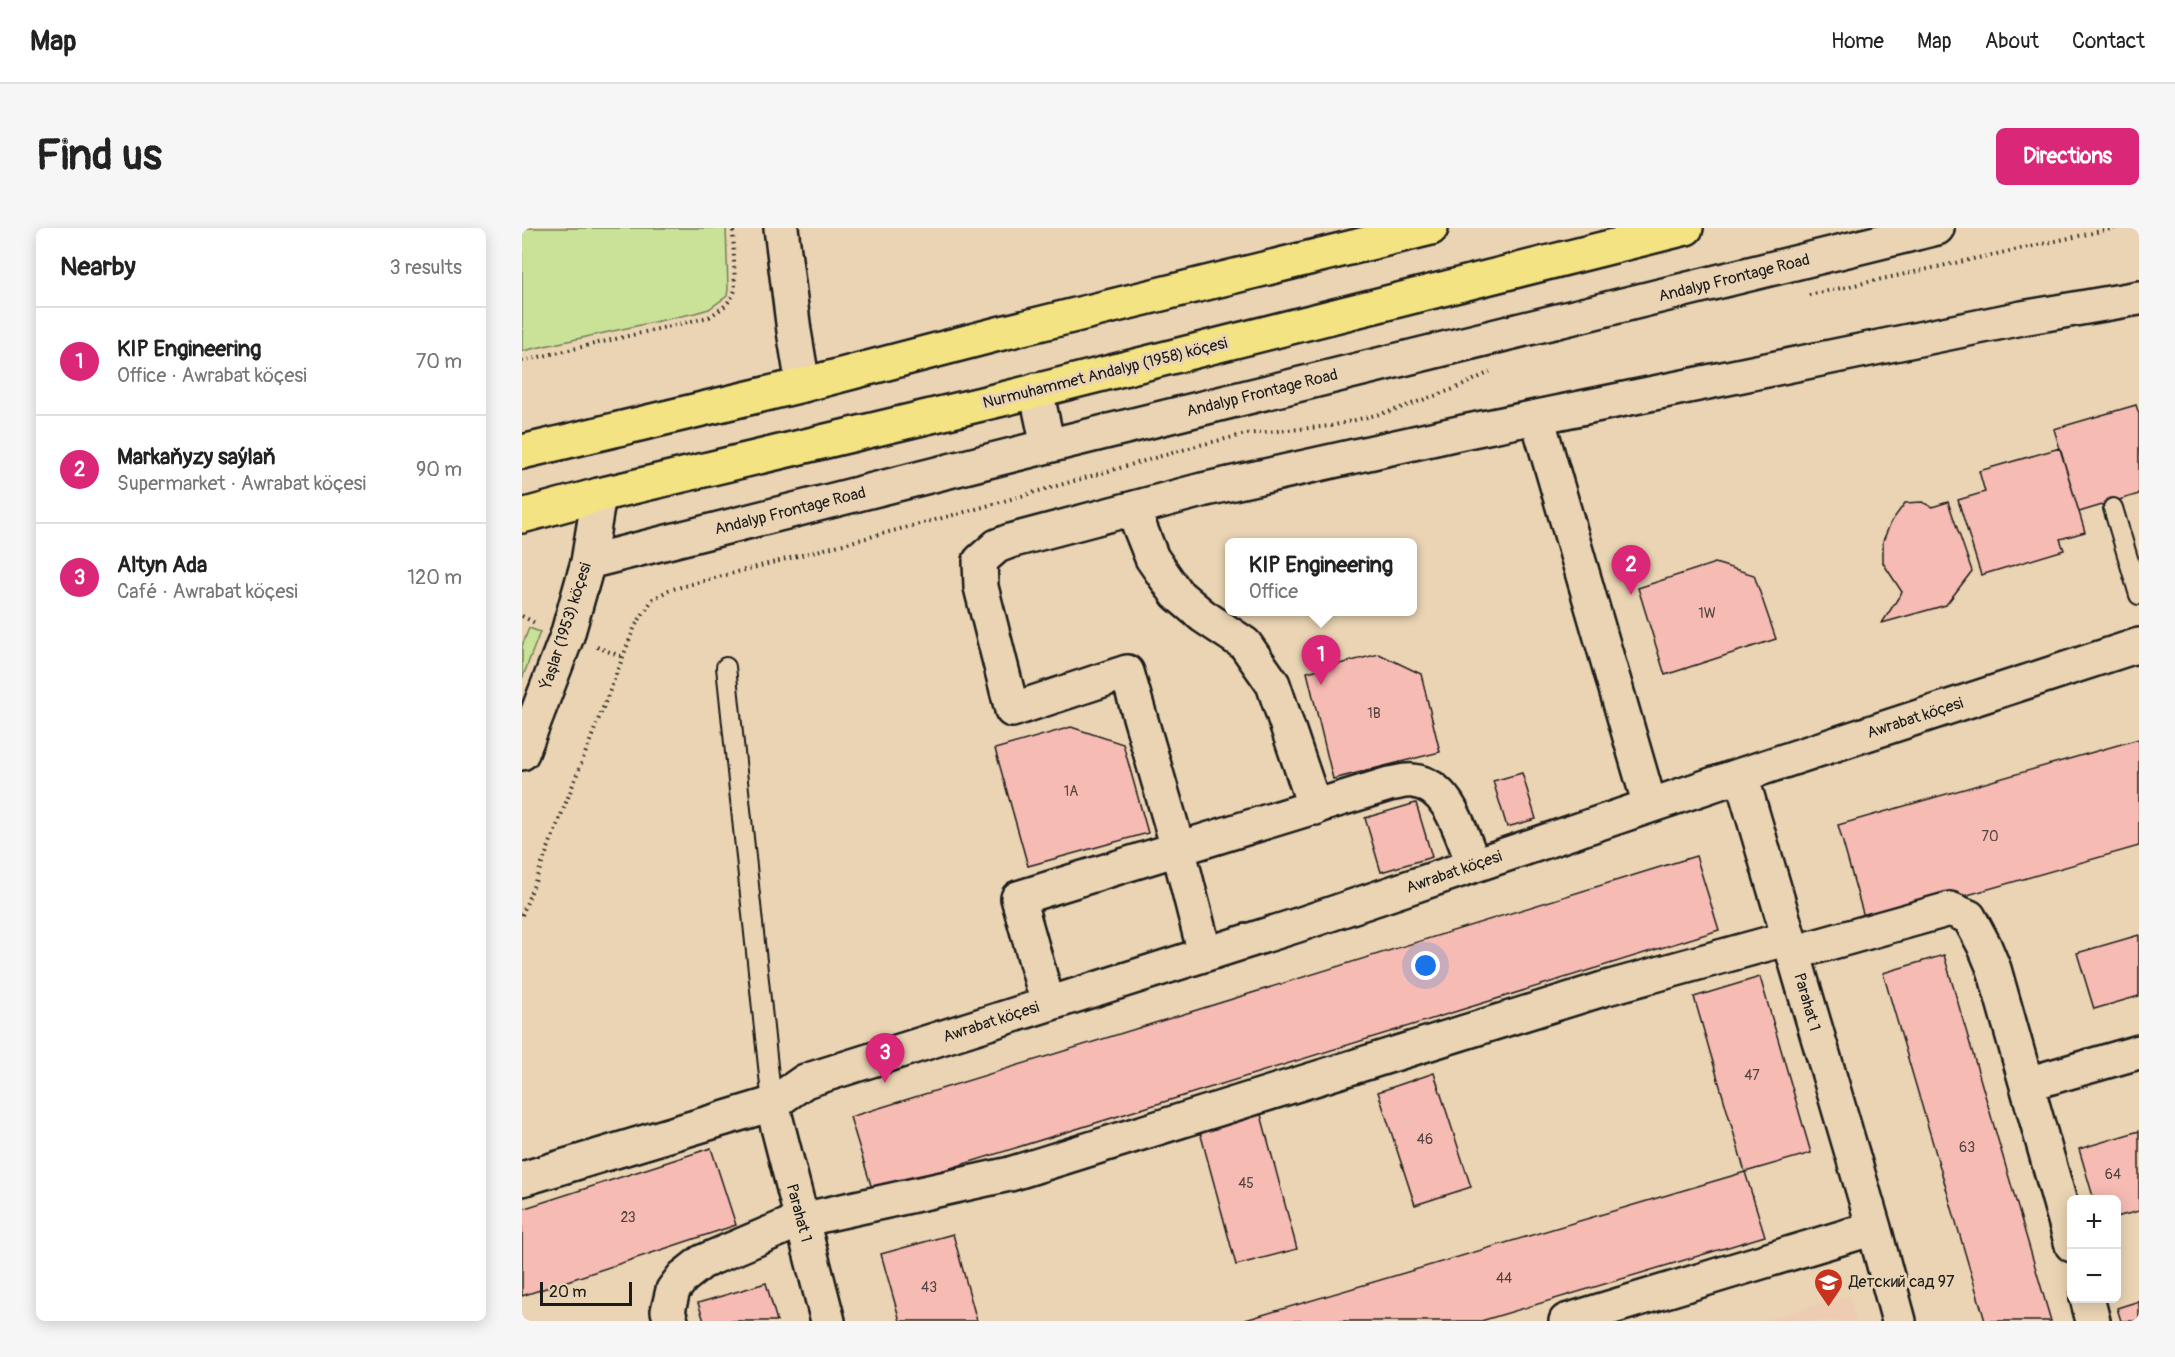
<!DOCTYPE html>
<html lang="en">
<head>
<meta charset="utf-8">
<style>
  body { margin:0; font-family:Pangolin,sans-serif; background:#f6f6f6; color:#222 }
  .controls { position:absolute; right:18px; bottom:18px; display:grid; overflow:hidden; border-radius:9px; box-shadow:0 3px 15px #0003 }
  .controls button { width:54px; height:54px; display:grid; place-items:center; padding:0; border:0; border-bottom:2px solid #e0e0e0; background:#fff; color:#222; font:30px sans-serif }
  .scale { position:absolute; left:18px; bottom:15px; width:92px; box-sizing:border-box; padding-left:6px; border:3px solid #1c1c1c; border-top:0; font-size:16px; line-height:21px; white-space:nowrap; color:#1c1c1c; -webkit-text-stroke:4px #ead4b3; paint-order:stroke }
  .you { position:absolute; left:904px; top:738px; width:21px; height:21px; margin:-15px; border:4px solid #fff; border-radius:50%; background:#1a73e8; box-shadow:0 0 0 9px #1a73e833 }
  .badge { display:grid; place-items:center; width:39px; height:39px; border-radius:50%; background:#db2777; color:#fff; font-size:20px; font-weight:700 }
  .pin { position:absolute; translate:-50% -50px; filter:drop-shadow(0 2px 3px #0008) }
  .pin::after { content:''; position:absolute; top:32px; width:21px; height:18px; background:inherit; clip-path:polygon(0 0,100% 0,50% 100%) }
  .popup { position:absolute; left:703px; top:310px; width:192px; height:78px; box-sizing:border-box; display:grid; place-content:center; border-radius:9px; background:#fff; filter:drop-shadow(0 2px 4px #0005); font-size:20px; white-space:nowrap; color:#767676 }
  .popup b { font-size:22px; color:#222 }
  .popup::after { content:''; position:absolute; left:50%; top:100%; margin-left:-12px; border:12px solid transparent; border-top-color:#fff }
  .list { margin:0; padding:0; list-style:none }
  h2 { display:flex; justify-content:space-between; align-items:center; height:78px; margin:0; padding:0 24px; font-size:26px }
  h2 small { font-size:20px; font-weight:400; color:#767676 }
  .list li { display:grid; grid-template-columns:39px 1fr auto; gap:18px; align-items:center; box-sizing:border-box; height:108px; padding:0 24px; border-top:2px solid #e0e0e0 }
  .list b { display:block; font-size:22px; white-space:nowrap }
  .list p { margin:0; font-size:20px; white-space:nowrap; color:#767676 }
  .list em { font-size:20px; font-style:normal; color:#767676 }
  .map { position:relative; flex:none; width:1617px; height:1093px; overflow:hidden; border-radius:9px }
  header { display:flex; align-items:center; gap:36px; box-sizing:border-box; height:84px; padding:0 30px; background:#fff; border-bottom:2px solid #e0e0e0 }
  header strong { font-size:28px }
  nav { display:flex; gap:33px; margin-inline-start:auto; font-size:21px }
  .intro { display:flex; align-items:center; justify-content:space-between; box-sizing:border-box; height:144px; padding:0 36px }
  h1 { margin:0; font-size:42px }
  .button { padding:15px 27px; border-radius:9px; background:#db2777; color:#fff; font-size:21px; font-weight:700 }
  main { display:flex; gap:36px; padding:0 36px }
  aside { flex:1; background:#fff; border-radius:9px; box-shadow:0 3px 15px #0003 }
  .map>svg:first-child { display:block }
</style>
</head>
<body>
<header>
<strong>Map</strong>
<nav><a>Home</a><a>Map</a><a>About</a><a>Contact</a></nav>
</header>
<div class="intro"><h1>Find us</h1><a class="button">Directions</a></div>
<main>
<aside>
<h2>Nearby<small>3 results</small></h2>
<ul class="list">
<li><span class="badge">1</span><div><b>KIP Engineering</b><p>Office · Awrabat köçesi</p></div><em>70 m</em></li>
<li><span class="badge">2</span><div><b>Markaňyzy saýlaň</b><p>Supermarket · Awrabat köçesi</p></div><em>90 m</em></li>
<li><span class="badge">3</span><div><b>Altyn Ada</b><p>Café · Awrabat köçesi</p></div><em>120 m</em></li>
</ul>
</aside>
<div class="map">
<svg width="1617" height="1093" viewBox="0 0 1617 1093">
  <rect width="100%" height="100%" fill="#ead4b3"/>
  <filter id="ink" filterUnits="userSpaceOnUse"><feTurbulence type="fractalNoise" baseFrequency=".0167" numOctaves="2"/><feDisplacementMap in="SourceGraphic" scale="12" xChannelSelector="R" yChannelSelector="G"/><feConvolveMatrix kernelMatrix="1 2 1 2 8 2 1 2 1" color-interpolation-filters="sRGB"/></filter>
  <g filter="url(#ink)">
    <path fill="#eeccb3" d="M1327,1068L1334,1093H1238Z"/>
    <path fill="#cae297" stroke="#737f5a" stroke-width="1.5" d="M0,0H204L206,61L205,68L187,81L173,85L0,123Z
      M7,400L18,404L0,451V418Z"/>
    <path fill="#f6bbb2" stroke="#1c1c1c" stroke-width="1.5" d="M1614,177L1617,186V266L1557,284L1532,201Z
      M1538,220L1563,304L1538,311L1542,322L1459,347L1436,272L1463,264L1457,243Z
      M1400,274L1410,279L1426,274L1450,343L1424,377L1360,395L1380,364L1361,335V313L1369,294L1383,275Z
      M1193,335L1232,347L1254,411L1143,447L1116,360Z
      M857,426L899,446L918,524L811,551L785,444Z
      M549,499L601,516L626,605L506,638L473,521Z
      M1617,511V618L1344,696L1316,597Z
      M1000,545L1014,591L985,599L971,553Z
      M894,575L910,629L859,644L843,590Z
      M1174,628L1197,702L351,964L328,889Z
      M1617,707V768L1572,781L1555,725Z
      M1422,727L1529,1093H1463L1361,745Z
      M1238,749L1289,925L1223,944L1172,769Z
      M912,845L949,959L893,977L856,864Z
      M735,872L775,1021L714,1037L674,889Z
      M1617,903V983L1594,989V972H1572L1557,921Z
      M189,920L214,997L0,1068V981Z
      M1223,944L1243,1008L959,1093H720Z
      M431,1006L455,1093H378L359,1026Z
      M244,1055L255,1093H182L176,1075Z
      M1617,1073V1093H1599L1595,1080Z"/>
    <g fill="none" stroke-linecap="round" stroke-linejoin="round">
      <defs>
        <path id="service" d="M1591,280L1617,367
          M204,439L250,876"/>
        <path id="minor" d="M259,0L272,103L281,157
          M514,162L526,218
          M1015,189L1128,578
          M611,282L630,330L655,366L681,388L723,416L751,456L793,580
          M66,334L526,218L1415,0
          M0,525L45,408L66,334L77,267
          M1219,547L1352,1000L1377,1093
          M1271,725L1428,681L1447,689L1462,717L1472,741L1550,1017
          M683,726L656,620L605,444L490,482L459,359L458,333L475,318L488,313L680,262L941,204L1500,90L1617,70
          M526,776L496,670L867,556C875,555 883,552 891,553C929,557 939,608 952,637
          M1505,856L1617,824
          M250,876L306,1093
          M0,951L250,876L283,853L776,697L1219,547L1617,417
          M1565,1070L1571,1093
          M149,1093L146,1083L151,1062L161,1049L180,1034L279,992L488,946L1081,761L1267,710
          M1044,1093L1352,1000"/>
        <path id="primary" d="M0,224L281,157L476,106L909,0
          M0,288L77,267L489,169L1164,0"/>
      </defs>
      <use href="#service" stroke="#1c1c1c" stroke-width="22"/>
      <use href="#minor" stroke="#1c1c1c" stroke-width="38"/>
      <use href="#primary" stroke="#1c1c1c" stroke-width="38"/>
      <path stroke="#1c1c1c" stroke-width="4" stroke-dasharray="1.5 4.5" stroke-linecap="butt" d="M1287,67L1593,0
        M0,133L187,89C199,81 208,76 213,62L211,0
        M0,388L15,396
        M75,419L101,429
        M0,687L113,398L131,371L147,362L454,281L678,217L724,206L809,198L870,183L937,159L968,144"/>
      <use href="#service" stroke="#ead4b3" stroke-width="18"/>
      <use href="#minor" stroke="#ead4b3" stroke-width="33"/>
      <use href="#primary" stroke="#f4e382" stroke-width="33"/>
    </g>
  </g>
  <defs>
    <symbol id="school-pin" viewBox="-11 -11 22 30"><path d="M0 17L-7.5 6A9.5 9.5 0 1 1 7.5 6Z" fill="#c8321e" stroke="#ead4b3"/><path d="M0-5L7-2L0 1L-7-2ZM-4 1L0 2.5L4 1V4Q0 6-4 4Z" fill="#fff"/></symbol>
  </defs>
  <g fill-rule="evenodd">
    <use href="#school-pin" x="1290" y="1038" width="33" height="45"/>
  </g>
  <g text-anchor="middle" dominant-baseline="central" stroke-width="6" stroke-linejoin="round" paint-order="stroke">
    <g font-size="14" fill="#524442">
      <text x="1185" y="385">1W</text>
      <text x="852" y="485">1B</text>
      <text x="549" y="563">1A</text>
      <text x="1468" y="608">70</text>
      <text x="1230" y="847">47</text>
      <text x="903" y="911">46</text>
      <text x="1445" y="919">63</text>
      <text x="1591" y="946">64</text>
      <text x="724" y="955">45</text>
      <text x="106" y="989">23</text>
      <text x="982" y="1050">44</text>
      <text x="407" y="1059">43</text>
    </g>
    <g font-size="16" fill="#1c1c1c" stroke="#ead4b3">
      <text transform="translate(1212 50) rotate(-14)">Andalyp Frontage Road</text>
      <text transform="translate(583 145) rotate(-14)">Nurmuhammet Andalyp (1958) köçesi</text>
      <text transform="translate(740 165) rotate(-14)">Andalyp Frontage Road</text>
      <text transform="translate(268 283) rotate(-14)">Andalyp Frontage Road</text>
      <text transform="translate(44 398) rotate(-72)">Ýaşlar (1953) köçesi</text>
      <text transform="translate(1393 490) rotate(-18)">Awrabat köçesi</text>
      <text transform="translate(932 644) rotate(-19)">Awrabat köçesi</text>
      <text transform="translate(1285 774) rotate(74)">Parahat 1</text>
      <text transform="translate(469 794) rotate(-18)">Awrabat köçesi</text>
      <text transform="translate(277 985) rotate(75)">Parahat 1</text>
    </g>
    <g font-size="16" fill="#1c1c1c" stroke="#ead4b3" text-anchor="start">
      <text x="1327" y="1054">Детский сад 97</text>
    </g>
  </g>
</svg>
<div class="controls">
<button>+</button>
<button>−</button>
</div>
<div class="scale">20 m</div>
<div class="you"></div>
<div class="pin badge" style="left:799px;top:457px">1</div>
<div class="popup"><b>KIP Engineering</b>Office</div>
<div class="pin badge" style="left:1109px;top:367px">2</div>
<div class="pin badge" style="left:363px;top:855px">3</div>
</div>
</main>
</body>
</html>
